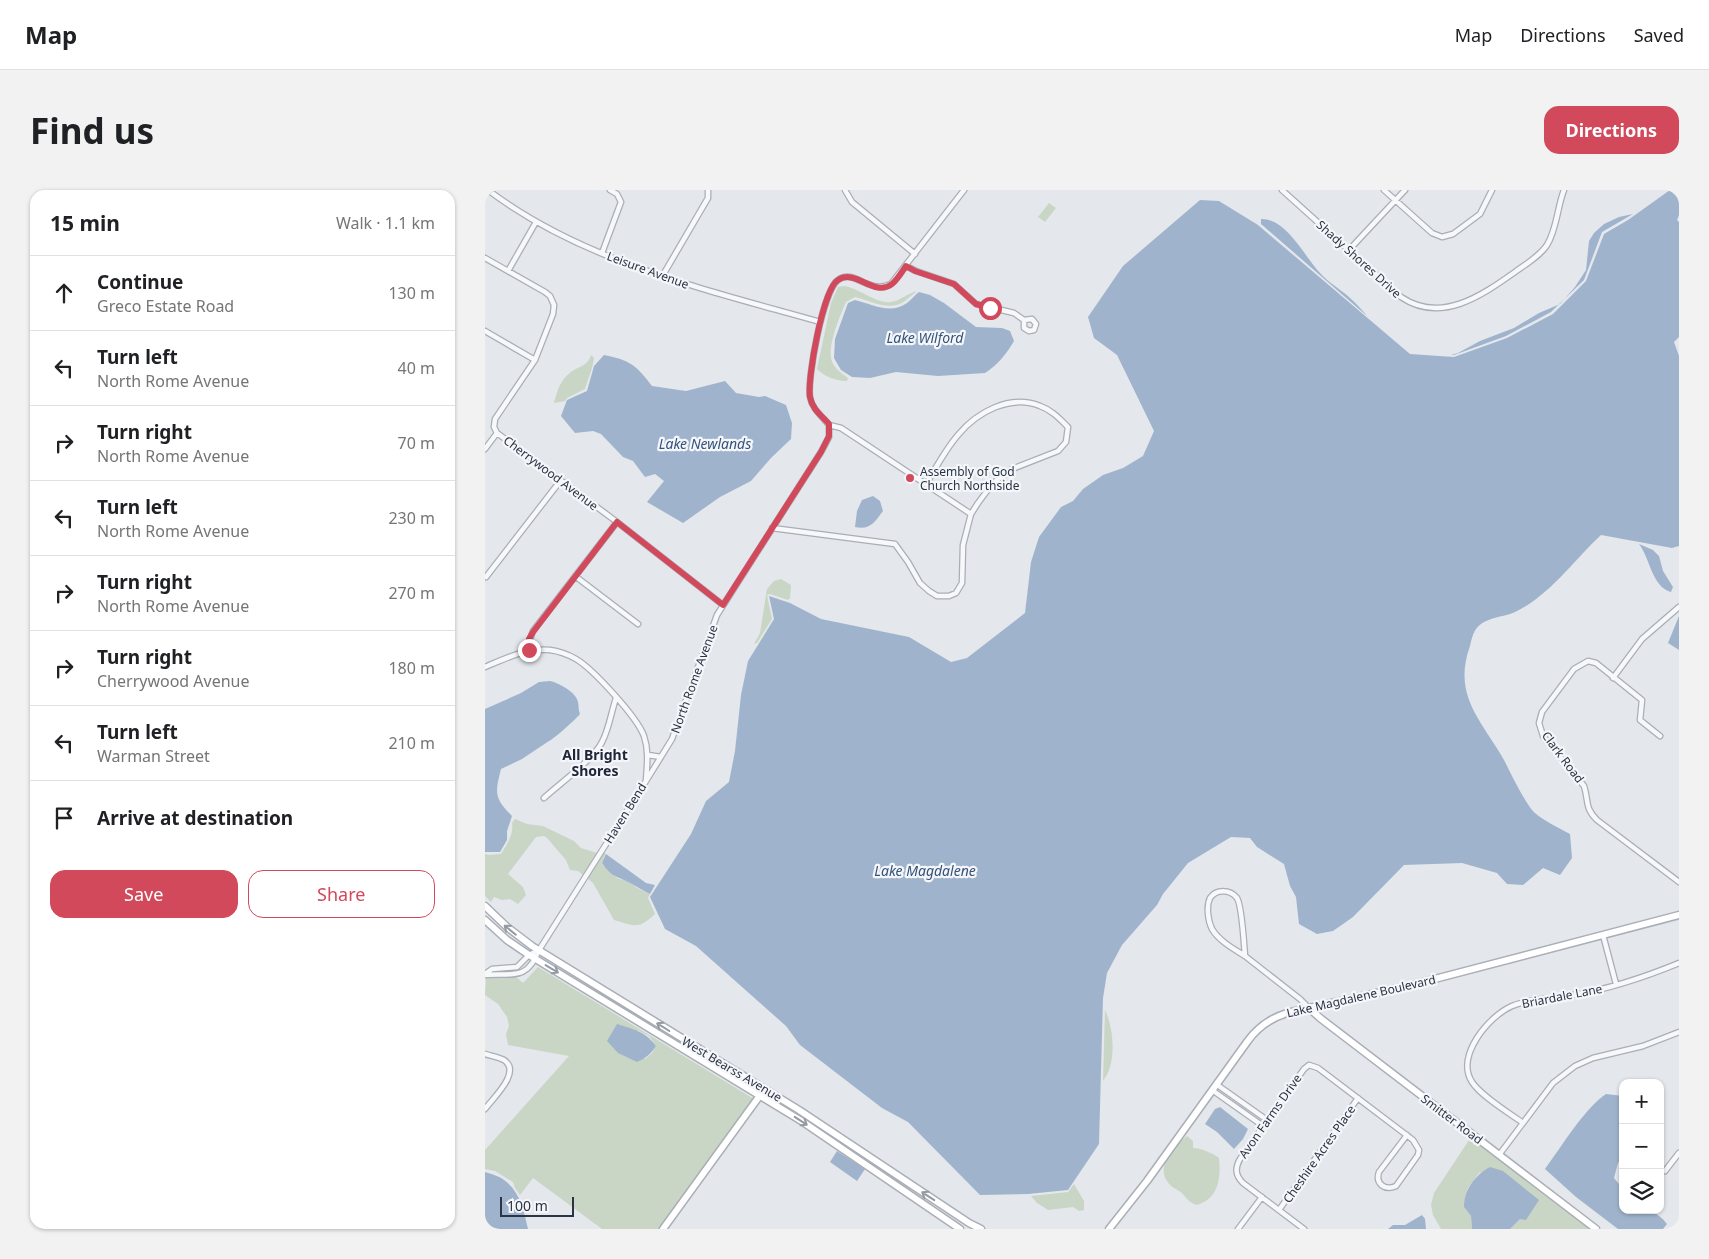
<!DOCTYPE html>
<html lang="en">
<head>
<meta charset="utf-8">
<style>
  body { margin:0; font-family:"Noto Sans",sans-serif; background:#f2f2f2; color:#202124 }
  .controls { position:absolute; right:15px; bottom:15px; display:grid; overflow:hidden; border-radius:10px; box-shadow:0 1px 4px #0004 }
  .controls button { width:45px; height:45px; display:grid; place-items:center; padding:0; border:0; border-bottom:1px solid #e0e0e0; background:#fff; color:#202124; font:25px sans-serif }
  .scale { position:absolute; left:15px; bottom:12px; width:74px; box-sizing:border-box; padding-left:5px; border:2px solid #2b3445; border-top:0; font-size:14px; line-height:18px; white-space:nowrap; color:#2b3445; -webkit-text-stroke:4px #f4f6f9; paint-order:stroke }
  .stop { position:absolute; width:15px; height:15px; margin:-11px; border:4px solid #d1495b; border-radius:50%; background:#fff }
  .stop.end { background:#d1495b; border-color:#fff; box-shadow:0 1px 5px #0008 }
  .list { margin:0; padding:0; list-style:none }
  h2 { display:flex; justify-content:space-between; align-items:center; height:65px; margin:0; padding:0 20px; font-size:21px }
  h2 small { font-size:16px; font-weight:400; color:#757577 }
  .list li { display:grid; grid-template-columns:32px 1fr auto; gap:15px; align-items:center; box-sizing:border-box; height:75px; padding:0 20px; border-top:1px solid #e0e0e0 }
  .list b { display:block; font-size:19px; white-space:nowrap }
  .list p { margin:0; font-size:16px; white-space:nowrap; color:#757577 }
  .list em { font-size:16px; font-style:normal; color:#757577 }
  .actions { display:flex; gap:10px; padding:15px 20px }
  .actions a { flex:1; padding:11px 0; border:1px solid #d1495b; border-radius:15px; text-align:center; font-size:18px; color:#d1495b }
  .actions .main { background:#d1495b; color:#fff }
  .icon { flex:none; width:28px; height:28px; fill:none; stroke:currentColor; stroke-width:2; stroke-linecap:round; stroke-linejoin:round }
  .map { position:relative; flex:none; width:1194px; height:1039px; overflow:hidden; border-radius:15px }
  header { display:flex; align-items:center; gap:30px; box-sizing:border-box; height:70px; padding:0 25px; background:#fff; border-bottom:1px solid #e0e0e0 }
  header strong { font-size:24px }
  nav { display:flex; gap:28px; margin-inline-start:auto; font-size:18px }
  .intro { display:flex; align-items:center; justify-content:space-between; box-sizing:border-box; height:120px; padding:0 30px }
  h1 { margin:0; font-size:35px }
  .button { padding:12px 22px; border-radius:15px; background:#d1495b; color:#fff; font-size:18px; font-weight:700 }
  main { display:flex; gap:30px; padding:0 30px }
  aside { flex:1; background:#fff; border-radius:15px; box-shadow:0 1px 4px #0004 }
  .map>svg:first-child { display:block }
</style>
</head>
<body>
<header>
<strong>Map</strong>
<nav><a>Map</a><a>Directions</a><a>Saved</a></nav>
</header>
<div class="intro"><h1>Find us</h1><a class="button">Directions</a></div>
<main>
<aside>
<h2>15 min<small>Walk · 1.1 km</small></h2>
<ul class="list">
<li><svg class="icon" aria-label="ahead" viewBox="0 0 24 24"><path d="M12 20V5M6 11l6-6 6 6"/></svg><div><b>Continue</b><p>Greco Estate Road</p></div><em>130 m</em></li>
<li><svg class="icon" aria-label="left" viewBox="0 0 24 24"><path d="M17 20v-9H6M10 6l-5 5 5 5"/></svg><div><b>Turn left</b><p>North Rome Avenue</p></div><em>40 m</em></li>
<li><svg class="icon" aria-label="right" viewBox="0 0 24 24"><path d="M7 20v-9h11M14 6l5 5-5 5"/></svg><div><b>Turn right</b><p>North Rome Avenue</p></div><em>70 m</em></li>
<li><svg class="icon" aria-label="left" viewBox="0 0 24 24"><path d="M17 20v-9H6M10 6l-5 5 5 5"/></svg><div><b>Turn left</b><p>North Rome Avenue</p></div><em>230 m</em></li>
<li><svg class="icon" aria-label="right" viewBox="0 0 24 24"><path d="M7 20v-9h11M14 6l5 5-5 5"/></svg><div><b>Turn right</b><p>North Rome Avenue</p></div><em>270 m</em></li>
<li><svg class="icon" aria-label="right" viewBox="0 0 24 24"><path d="M7 20v-9h11M14 6l5 5-5 5"/></svg><div><b>Turn right</b><p>Cherrywood Avenue</p></div><em>180 m</em></li>
<li><svg class="icon" aria-label="left" viewBox="0 0 24 24"><path d="M17 20v-9H6M10 6l-5 5 5 5"/></svg><div><b>Turn left</b><p>Warman Street</p></div><em>210 m</em></li>
<li><svg class="icon" aria-label="arrive" viewBox="0 0 24 24"><path d="M6 21V4h12l-3 4 3 4H6"/></svg><div><b>Arrive at destination</b></div></li>
</ul>
<div class="actions"><a class="main">Save</a><a>Share</a></div>
</aside>
<div class="map">
<svg width="1194" height="1039" viewBox="0 0 1194 1039">
  <rect width="100%" height="100%" fill="#e4e7ec"/>
  <path fill="#c9d6c5" fill-rule="evenodd" d="M564,13L571,18L560,32L553,27Z
    M359,96C374,98 391,114 406,112C415,111 423,103 432,101C428,104 424,108 420,111C404,122 387,111 370,107L361,112C355,126 340,160 348,174C352,180 357,184 363,188L362,191C351,191 340,187 332,179L346,113L353,97Z
    M106,165L109,168C108,178 103,189 100,199L82,208L80,211L69,213C72,201 75,190 86,182C94,176 103,176 106,165Z
    M296,389L306,395L305,408L303,410L285,404L282,405L287,429L272,453L269,454L275,443L282,399L289,391Z
    M30,629L42,634L58,636L89,651L96,658L112,663L98,685L93,681L85,680L81,670L62,648L59,646L51,647L23,684L38,697L41,705L33,714L25,709L17,710L9,707L6,712L0,706V664L4,665L16,664C22,654 29,644 27,633Z
    M118,662L121,664L117,673L118,675L132,688L146,693L152,698L165,704L163,708L170,724C153,740 150,736 129,730L108,693L102,688Z
    M53,777L269,909L175,1039H117L48,988L35,1005L30,998L28,992L10,981L0,979V960L84,866L23,855L21,844L24,836L22,827L13,814L0,805L1,788L30,786L38,793ZM152,840L164,846L171,856L167,863L160,869Z
    M620,820C629,839 632,874 618,891Z
    M702,946L708,951V958C715,958 728,963 734,968C736,987 734,1009 712,1015C705,1013 702,1009 697,1003C692,999 685,997 682,991C671,976 690,955 702,946Z
    M986,947L1104,1039H1025L1036,1028L995,982L983,998L979,1014V1017L986,1026L987,1039H956L948,1025L946,1015L949,1003Z
    M589,994L599,1011V1020L594,1021L588,1017L563,1020L552,1013L546,1006L583,1002Z"/>
  <path fill="#9fb4cc" d="M1185,0H1194V25L1192,30L1194,32V147L1189,152L1194,166V356L1187,358L1116,345C1089,370 1066,404 1032,421C1019,428 1001,426 991,439C988,443 986,451 985,456C967,506 997,531 1019,570C1025,582 1041,615 1050,623C1059,631 1074,638 1085,644L1087,668L1075,685L1058,678L1038,695L1022,694L1012,683L977,673L919,675L868,727L848,741L832,744L814,734L811,707L805,696L799,674L772,657L765,648L746,647L703,673L678,704L672,715L637,755L622,783L618,808L614,954L583,1000L543,1004L495,1005L423,932L397,918L315,855L301,836L211,756L180,739L165,707L206,644L221,611L244,592L250,561L256,505L263,471L289,429L284,406L305,413L336,429L424,447L466,472L482,468L540,423L546,372L554,347L576,317L588,311L598,299L618,285L638,278L658,266L669,241L632,165L609,148L603,127L638,76L715,10L734,11L773,35L925,164L969,167L1022,148L1068,124L1101,91L1119,44L1143,30Z
    M1148,24L1117,42L1099,90L1066,122L1021,146L969,165H966L973,163L995,151L1029,138L1054,123L1075,114L1090,97L1101,80L1104,51L1109,43L1119,34L1134,27Z
    M776,29C803,28 821,71 839,87C847,95 858,101 866,109C872,114 877,120 882,126L776,34Z
    M434,102L445,105L459,113L491,137L517,138L525,141L529,151C522,163 513,175 500,183L453,186L411,182L385,188L367,187L356,180L349,168L350,149L363,113L370,110C387,114 405,125 422,113C426,110 430,105 434,102Z
    M119,165C145,170 151,175 167,196L201,201L240,191L251,203L274,207L280,206L301,215L307,233L306,249L286,268L266,291L235,307L198,333L162,312L179,291L170,284L160,287L148,271L138,267L116,244L108,241L90,243L76,226L82,210L102,201L109,176Z
    M388,306L395,311L398,321C389,333 385,340 370,337L372,321L377,310Z
    M1154,354L1168,360L1174,366L1178,381L1188,397L1186,402C1167,397 1165,368 1154,354Z
    M1194,426V460L1183,453Z
    M65,491C74,493 91,502 93,512C94,516 93,520 95,524C92,528 69,549 64,551L37,569L16,579C10,603 9,608 27,626L22,641V650L15,662H0V519L36,503L54,492Z
    M121,664L161,693L170,695L165,704C158,701 153,697 147,694C133,686 127,688 117,673Z
    M132,834C150,840 160,841 171,856C166,864 161,868 152,872L133,863L122,851Z
    M1121,904L1138,906V966L1133,973L1129,988L1138,999V1020C1157,1020 1169,1017 1182,1034L1178,1039H1133L1091,1007L1060,979C1077,956 1099,919 1121,904Z
    M735,917L763,939L758,949L749,959L732,942L720,934L730,919Z
    M352,961L380,979L372,991L345,972Z
    M1005,977L1018,981L1054,1010L1041,1030L1035,1029L1025,1039H987L986,1026L979,1017C979,1000 990,985 1005,977Z
    M0,982C6,984 14,986 19,990C35,1001 39,1021 43,1039H0Z
    M937,1025L940,1029L941,1039H903L908,1035H920Z"/>
  <g fill="none" stroke-linecap="round" stroke-linejoin="round">
    <defs>
      <path id="street" d="M3,0C98,72 223,100 335,132
        M360,0L367,12L430,64
        M797,0L916,107C956,134 996,106 1030,82C1041,74 1055,66 1062,55C1072,39 1072,18 1079,0
        M899,0L947,43L957,47L968,44L995,24L1007,0
        M864,60L920,0
        M117,63L136,12L132,4L125,0
        M0,68L60,102L65,106L69,115L68,124L50,170L10,229L9,237L12,243L132,332L238,415
        M421,76L431,81L469,94L491,114L529,123L539,130V138L544,141L549,140L551,134L547,129L539,130
        M23,81L51,32
        M178,85L223,8V0
        M0,141L50,170
        M344,235L356,238L486,324
        M0,259L12,243
        M287,338L410,354L423,372L435,393L444,401L452,406H464L471,403L477,393L478,355L486,324L493,313L508,293L527,279L573,261L581,252L583,237C575,229 567,220 555,216C525,204 492,222 473,245C460,260 451,278 441,294
        M90,386L153,434
        M1,387L76,290
        M44,460L45,449L48,441L132,332
        M0,477C21,468 42,458 65,460C73,461 84,465 91,469C108,479 152,527 159,546C164,561 162,575 161,591L54,760C42,791 28,783 0,785
        M1128,488L1157,449L1194,417
        M1175,546L1155,530L1157,510L1111,473L1103,471L1089,479L1057,522L1054,533L1058,546L1099,596C1104,611 1099,617 1112,630L1194,692
        M163,565L176,567
        M161,591L187,549L232,425L336,262L344,247V235C337,226 327,219 325,207C322,189 338,100 353,90C370,78 383,105 406,94L479,0
        M59,608C73,595 110,568 117,552C124,539 126,523 131,508
        M1118,745L1131,794
        M760,766C749,759 734,751 727,739C723,731 721,716 725,708C731,699 745,699 752,708C757,716 759,754 760,766L815,809L824,818
        M0,784L7,779L32,777L44,765L54,760
        M0,864C6,866 13,867 19,870C37,882 8,908 0,919
        M731,894L782,930
        M727,900L778,936
        M1038,933C1024,923 996,906 987,892C970,866 1004,826 1027,816C1046,808 1068,809 1088,805C1124,799 1160,787 1194,773
        M1014,965L1068,893L1090,876L1108,868L1158,856L1194,842
        M1180,981L1194,963
        M794,1020L873,908
        M753,1039L777,1007
        M819,1039L758,993C750,985 750,978 755,969L819,879L824,875L833,878L928,950L934,960L933,965L911,996C900,1001 890,994 894,982L922,945"/>
      <path id="secondary" d="M0,716L22,737L47,756L314,920L484,1033L496,1039
        M0,730L22,750L44,765L318,932L475,1039
        M824,818L835,828L1111,1039
        M178,1039L276,904
        M624,1039L662,991L762,852C772,838 786,828 802,823L919,797L1194,725"/>
    </defs>
    <use href="#street" stroke="#a9aeb7" stroke-width="7"/>
    <use href="#secondary" stroke="#a9aeb7" stroke-width="9"/>
    <use href="#street" stroke="#f7f8fa" stroke-width="4.5"/>
    <use href="#secondary" stroke="#fff" stroke-width="6"/>
  </g>
  <defs><path id="oneway-shaft" d="M-6 0H5M1.5-3L5.5 0L1.5 3" fill="none" stroke-width="1.6" stroke-linecap="round" stroke-linejoin="round" transform="scale(1.25)"/></defs>
  <g stroke="#959aa2">
    <use href="#oneway-shaft" transform="translate(25 740) rotate(-141)"/>
    <use href="#oneway-shaft" transform="translate(67 779) rotate(31)"/>
    <use href="#oneway-shaft" transform="translate(178 837) rotate(-148)"/>
    <use href="#oneway-shaft" transform="translate(316 931) rotate(33)"/>
    <use href="#oneway-shaft" transform="translate(443 1006) rotate(-147)"/>
  </g>
  <g fill="none" stroke-linecap="round" stroke-linejoin="round">
    <path stroke="#d1495b" stroke-width="6" d="M44,460V449L48,442L132,332L238,415L336,262L344,246V234C337,226 327,219 325,207C322,189 338,99 353,90C371,78 389,108 407,94C412,90 417,82 421,76L430,81L469,94L491,114L505,118"/>
  </g>
  <circle fill="#d1495b" stroke="#f4f6f9" stroke-width="2" cx="425" cy="288" r="5"/>
  <g text-anchor="middle" dominant-baseline="central" stroke-width="4.5" stroke-linejoin="round" paint-order="stroke">
    <g font-size="12" fill="#2b3445" stroke="#f4f6f9">
      <text transform="translate(874 69) rotate(42)">Shady Shores Drive</text>
      <text transform="translate(163 80) rotate(20)">Leisure Avenue</text>
      <text transform="translate(66 283) rotate(37)">Cherrywood Avenue</text>
      <text transform="translate(209 489) rotate(-70)">North Rome Avenue</text>
      <text transform="translate(1078 567) rotate(53)">Clark Road</text>
      <text transform="translate(140 623) rotate(-58)">Haven Bend</text>
      <text transform="translate(876 806) rotate(-13)">Lake Magdalene Boulevard</text>
      <text transform="translate(1077 806) rotate(-11)">Briardale Lane</text>
      <text transform="translate(247 879) rotate(31)">West Bearss Avenue</text>
      <text transform="translate(785 926) rotate(-55)">Avon Farms Drive</text>
      <text transform="translate(967 929) rotate(37)">Smitter Road</text>
      <text transform="translate(834 964) rotate(-55)">Cheshire Acres Place</text>
    </g>
    <g font-size="12" fill="#2b3445" stroke="#f4f6f9" text-anchor="start">
      <text x="435" y="281">Assembly of God<tspan x="435" dy="14">Church Northside</tspan></text>
    </g>
    <g font-size="14" font-style="italic" fill="#34527a" stroke="#f4f6f9">
      <text x="440" y="147">Lake Wilford</text>
      <text x="220" y="253">Lake Newlands</text>
      <text x="440" y="680">Lake Magdalene</text>
    </g>
    <g font-size="14" font-weight="bold" fill="#1d2536" stroke="#f4f6f9">
      <text x="110" y="564">All Bright<tspan x="110" dy="16">Shores</tspan></text>
    </g>
  </g>
</svg>
<div class="controls">
<button>+</button>
<button>−</button>
<button><svg class="icon" aria-label="layers" viewBox="0 0 24 24"><path d="M12 4l9 5-9 5-9-5zM3 14l9 5 9-5"/></svg></button>
</div>
<div class="scale">100 m</div>
<div class="stop" style="left:505px;top:118px"></div>
<div class="stop end" style="left:44px;top:460px"></div>
</div>
</main>
</body>
</html>
